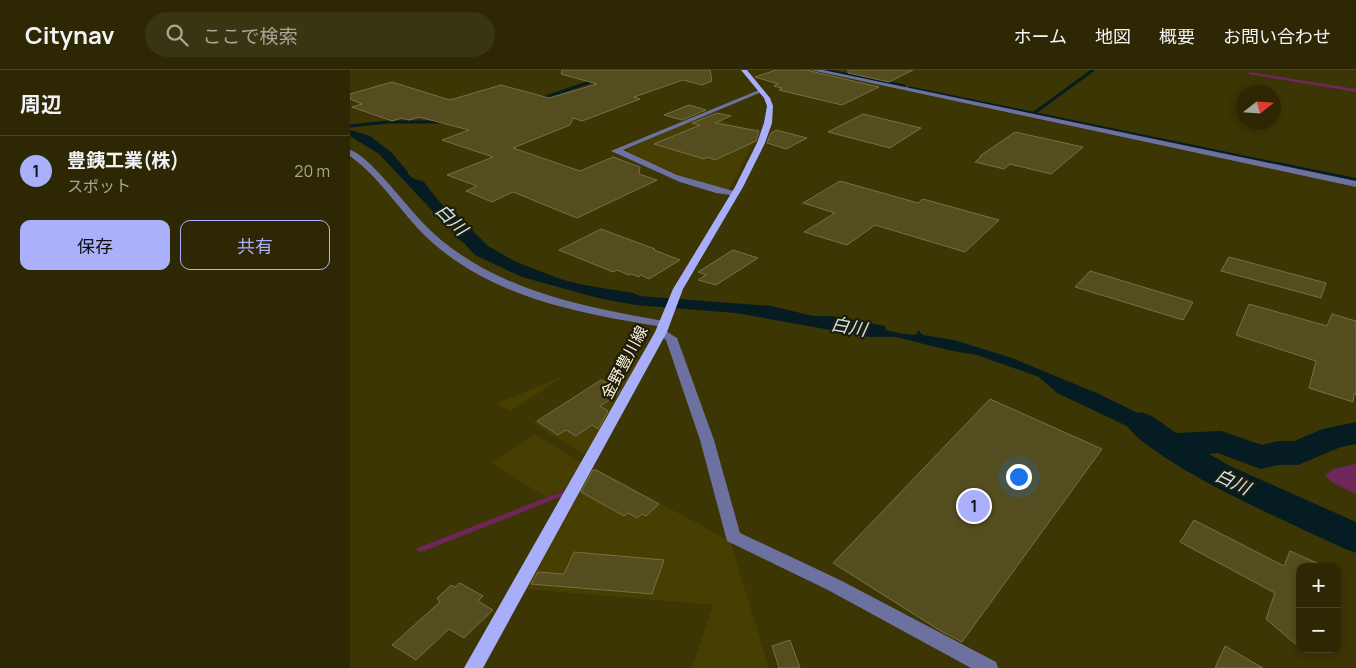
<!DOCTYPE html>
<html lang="ja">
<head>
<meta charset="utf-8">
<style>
  body { margin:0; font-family:Manrope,"Noto Sans JP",sans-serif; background:#393412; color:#f1f3f6 }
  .controls { position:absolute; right:15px; bottom:15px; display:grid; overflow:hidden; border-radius:10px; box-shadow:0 2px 8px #0003 }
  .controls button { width:45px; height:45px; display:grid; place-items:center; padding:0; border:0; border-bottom:1px solid #484425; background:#2d2803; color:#f1f3f6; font:25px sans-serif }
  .compass { position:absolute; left:886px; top:15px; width:45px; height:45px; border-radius:50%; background:#2d2803; box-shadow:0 2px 8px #0003; rotate:73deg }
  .you { position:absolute; left:668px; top:406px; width:18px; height:18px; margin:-12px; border:4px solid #fff; border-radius:50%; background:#1a73e8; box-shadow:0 0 0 8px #1a73e833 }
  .badge { display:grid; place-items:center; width:32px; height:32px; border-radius:50%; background:#aab0fb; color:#111; font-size:16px; font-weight:700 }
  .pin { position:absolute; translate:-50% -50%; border:2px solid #fff; box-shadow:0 1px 5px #0006 }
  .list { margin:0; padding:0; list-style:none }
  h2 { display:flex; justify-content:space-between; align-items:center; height:65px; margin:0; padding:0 20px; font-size:21px }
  h2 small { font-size:16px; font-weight:400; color:#a7a69a }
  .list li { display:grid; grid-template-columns:32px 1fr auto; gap:15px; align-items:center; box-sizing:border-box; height:70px; padding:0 20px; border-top:1px solid #484425 }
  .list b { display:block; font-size:19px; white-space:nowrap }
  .list p { margin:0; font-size:16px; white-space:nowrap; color:#a7a69a }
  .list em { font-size:16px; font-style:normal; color:#a7a69a }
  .actions { display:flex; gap:10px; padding:15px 20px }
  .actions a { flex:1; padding:11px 0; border:1px solid #aab0fb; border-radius:10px; text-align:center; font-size:18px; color:#aab0fb }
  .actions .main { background:#aab0fb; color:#111 }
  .icon { flex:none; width:28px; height:28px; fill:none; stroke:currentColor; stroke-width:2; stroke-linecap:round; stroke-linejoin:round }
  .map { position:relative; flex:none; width:1006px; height:598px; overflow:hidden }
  header { display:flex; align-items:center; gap:30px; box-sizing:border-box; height:70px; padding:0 25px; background:#2d2803; border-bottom:1px solid #484425 }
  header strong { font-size:24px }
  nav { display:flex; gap:28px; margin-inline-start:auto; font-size:18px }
  .search { width:350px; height:45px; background:#393412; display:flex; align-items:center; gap:12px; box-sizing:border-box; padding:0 18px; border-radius:28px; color:#a7a69a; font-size:19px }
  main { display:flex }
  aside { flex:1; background:#2d2803 }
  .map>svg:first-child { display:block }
</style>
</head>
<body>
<header>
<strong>Citynav</strong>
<div class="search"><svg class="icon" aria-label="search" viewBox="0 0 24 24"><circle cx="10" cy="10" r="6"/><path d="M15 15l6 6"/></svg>ここで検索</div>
<nav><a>ホーム</a><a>地図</a><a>概要</a><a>お問い合わせ</a></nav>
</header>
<main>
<aside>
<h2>周辺<small></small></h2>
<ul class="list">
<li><span class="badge">1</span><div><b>豊銕工業(株)</b><p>スポット</p></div><em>20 m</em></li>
</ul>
<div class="actions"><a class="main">保存</a><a>共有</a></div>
</aside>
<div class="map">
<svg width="1006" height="598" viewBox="0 0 1006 598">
  <rect width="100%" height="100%" fill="#3c3504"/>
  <path fill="#473e01" d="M353,46L409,61L379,120L347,112L297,91L276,80Z
    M288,288L290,296L241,381L233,384L183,353Z
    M214,306L161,341L147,335L148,333Z
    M184,364L230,392L232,398L216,419L196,427L141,393Z
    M247,399L380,471L419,598H342L363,535L175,519L239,401Z"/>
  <path fill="#6f265a" d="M900,2L1006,19V22L898,4Z
    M1006,394V424L983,413L975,405L983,399Z
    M216,420L213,426L71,482L65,479Z"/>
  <path fill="#051c23" d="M0,60L20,66L42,83L58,102V104L64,109L73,111L93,136L109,147L138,176L164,191L210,209L234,215L283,223L290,226L421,236L463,246H481L535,256L536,260C545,262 559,266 567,264L568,260L573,265L604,270L662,288L749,324L802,350L819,368L822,382L796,365L707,323L689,307L627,285L598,280L546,267H520L386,243L285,235L248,228L172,207L125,185L114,173L105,167L107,165L106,158L90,149L29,84L0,66Z"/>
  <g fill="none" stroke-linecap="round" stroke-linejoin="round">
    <path stroke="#051c23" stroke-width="3" d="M475,0L554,16
      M560,18L933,95
      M190,29L246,10
      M684,43L743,0
      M0,56L38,52H94"/>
    <path stroke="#051c23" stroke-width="4" d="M927,94L1006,110"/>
    <path fill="#051c23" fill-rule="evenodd" d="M791,342L802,346L826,363L871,361L912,375L928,371H944L973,359L1006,352V374L991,377L948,395H928L911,399L868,383L859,384L880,396L1006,452V483L993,478C934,450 874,425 819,390C804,380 785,368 775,353L780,346Z"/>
  </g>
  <path fill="#544d1f" stroke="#787043" d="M212,0H360L362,11L352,15L333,10L284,27L290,29L232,51L223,48L220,55L163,78L230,101L263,87L290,97L289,104L307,110L227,148L163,122L142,132L116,121L127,116L97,105L143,87L92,70L119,60L69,47L59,50L52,48L42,51L2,37L12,34L0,29V24L42,12L100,30L151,15L199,28L247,14L211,4Z
    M426,0H456L529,17L492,35L429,20L432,18L424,16L428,14L405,7Z
    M498,0H563L539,12L498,3Z
    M339,35L356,40L332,50L314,45Z
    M367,43L381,46L365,53L409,61L406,71L365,90L357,87L354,89L304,74L350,55L342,53Z
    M513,44L571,58L540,78L478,62Z
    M426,60L457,68L436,79L417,73L421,63Z
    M665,62L733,77L701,104L660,94L654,99L625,92L631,87L630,86Z
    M490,111L568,133L573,129L649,150L615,182L525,155L497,175L454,162L485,143L453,133Z
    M251,159L305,179L304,180L330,190L299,209L291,205L289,207L282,204L279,205L267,200L263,202L209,180Z
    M383,180L408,188L366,215L348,210L356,205L348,202Z
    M879,187L976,213L971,228L871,201Z
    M740,201L843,232L833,250L725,217Z
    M899,234L977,256L982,244L1006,251V325L1004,324L1003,332L959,318L966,291L886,265Z
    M251,310L270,320L267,325L250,336L258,341L248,359L242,355L226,366L216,360L208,365L187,351Z
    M640,329L752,379L612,572L589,560L483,493Z
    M243,400H246L309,434L296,446L292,444L287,448L278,443L274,446L231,422Z
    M844,450L934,496L940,481L976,497H950V578L916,549L925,523L830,472Z
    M224,482L314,490L302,524L181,514L188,502L214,504Z
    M110,513L133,526L128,531L143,540L114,568L99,559L66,590L42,575L90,532L87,528L101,515L105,517Z
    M440,570L450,598H429L422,576Z
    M875,576L913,598H865Z"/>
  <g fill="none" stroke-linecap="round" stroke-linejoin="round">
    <path fill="#6d71a0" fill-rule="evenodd" d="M461,0H473L1006,111V117Z
      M409,20L414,21L273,80L327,105L387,122V126L366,123L330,112L261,81Z
      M0,80C9,83 17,91 24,98C47,121 66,149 91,170C155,222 234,237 313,251L319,254L313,257C232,244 148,229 84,174C53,147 33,110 0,86Z
      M311,258L327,268L364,370L390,463L490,510L646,592L648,598H621L478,520L377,471L350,370L316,270L305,262Z"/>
    <path fill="#a8aefa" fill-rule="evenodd" d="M391,0H397L420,28L423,36L422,53L415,73L393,117L333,219L317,262L133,598H114L305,262L323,219L385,117L407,73L414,53L417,36L414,28Z"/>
  </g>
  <g text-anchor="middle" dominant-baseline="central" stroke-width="4.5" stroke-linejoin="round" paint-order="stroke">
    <g font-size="16" fill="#f8f4dc" stroke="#201d0a">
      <text transform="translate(274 292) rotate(-62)">金野豊川線</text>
    </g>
    <g font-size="18" font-style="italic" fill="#c5e7f2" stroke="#201d0a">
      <text transform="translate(102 149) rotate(45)">白川</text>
      <text transform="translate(499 256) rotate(10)">白川</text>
      <text transform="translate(883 411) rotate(26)">白川</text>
    </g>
  </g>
</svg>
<div class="controls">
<button>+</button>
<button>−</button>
</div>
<svg class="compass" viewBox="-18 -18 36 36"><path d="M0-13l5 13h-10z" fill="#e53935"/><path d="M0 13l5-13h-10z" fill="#a7a69a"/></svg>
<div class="you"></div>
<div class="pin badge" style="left:624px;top:436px">1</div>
</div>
</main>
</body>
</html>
